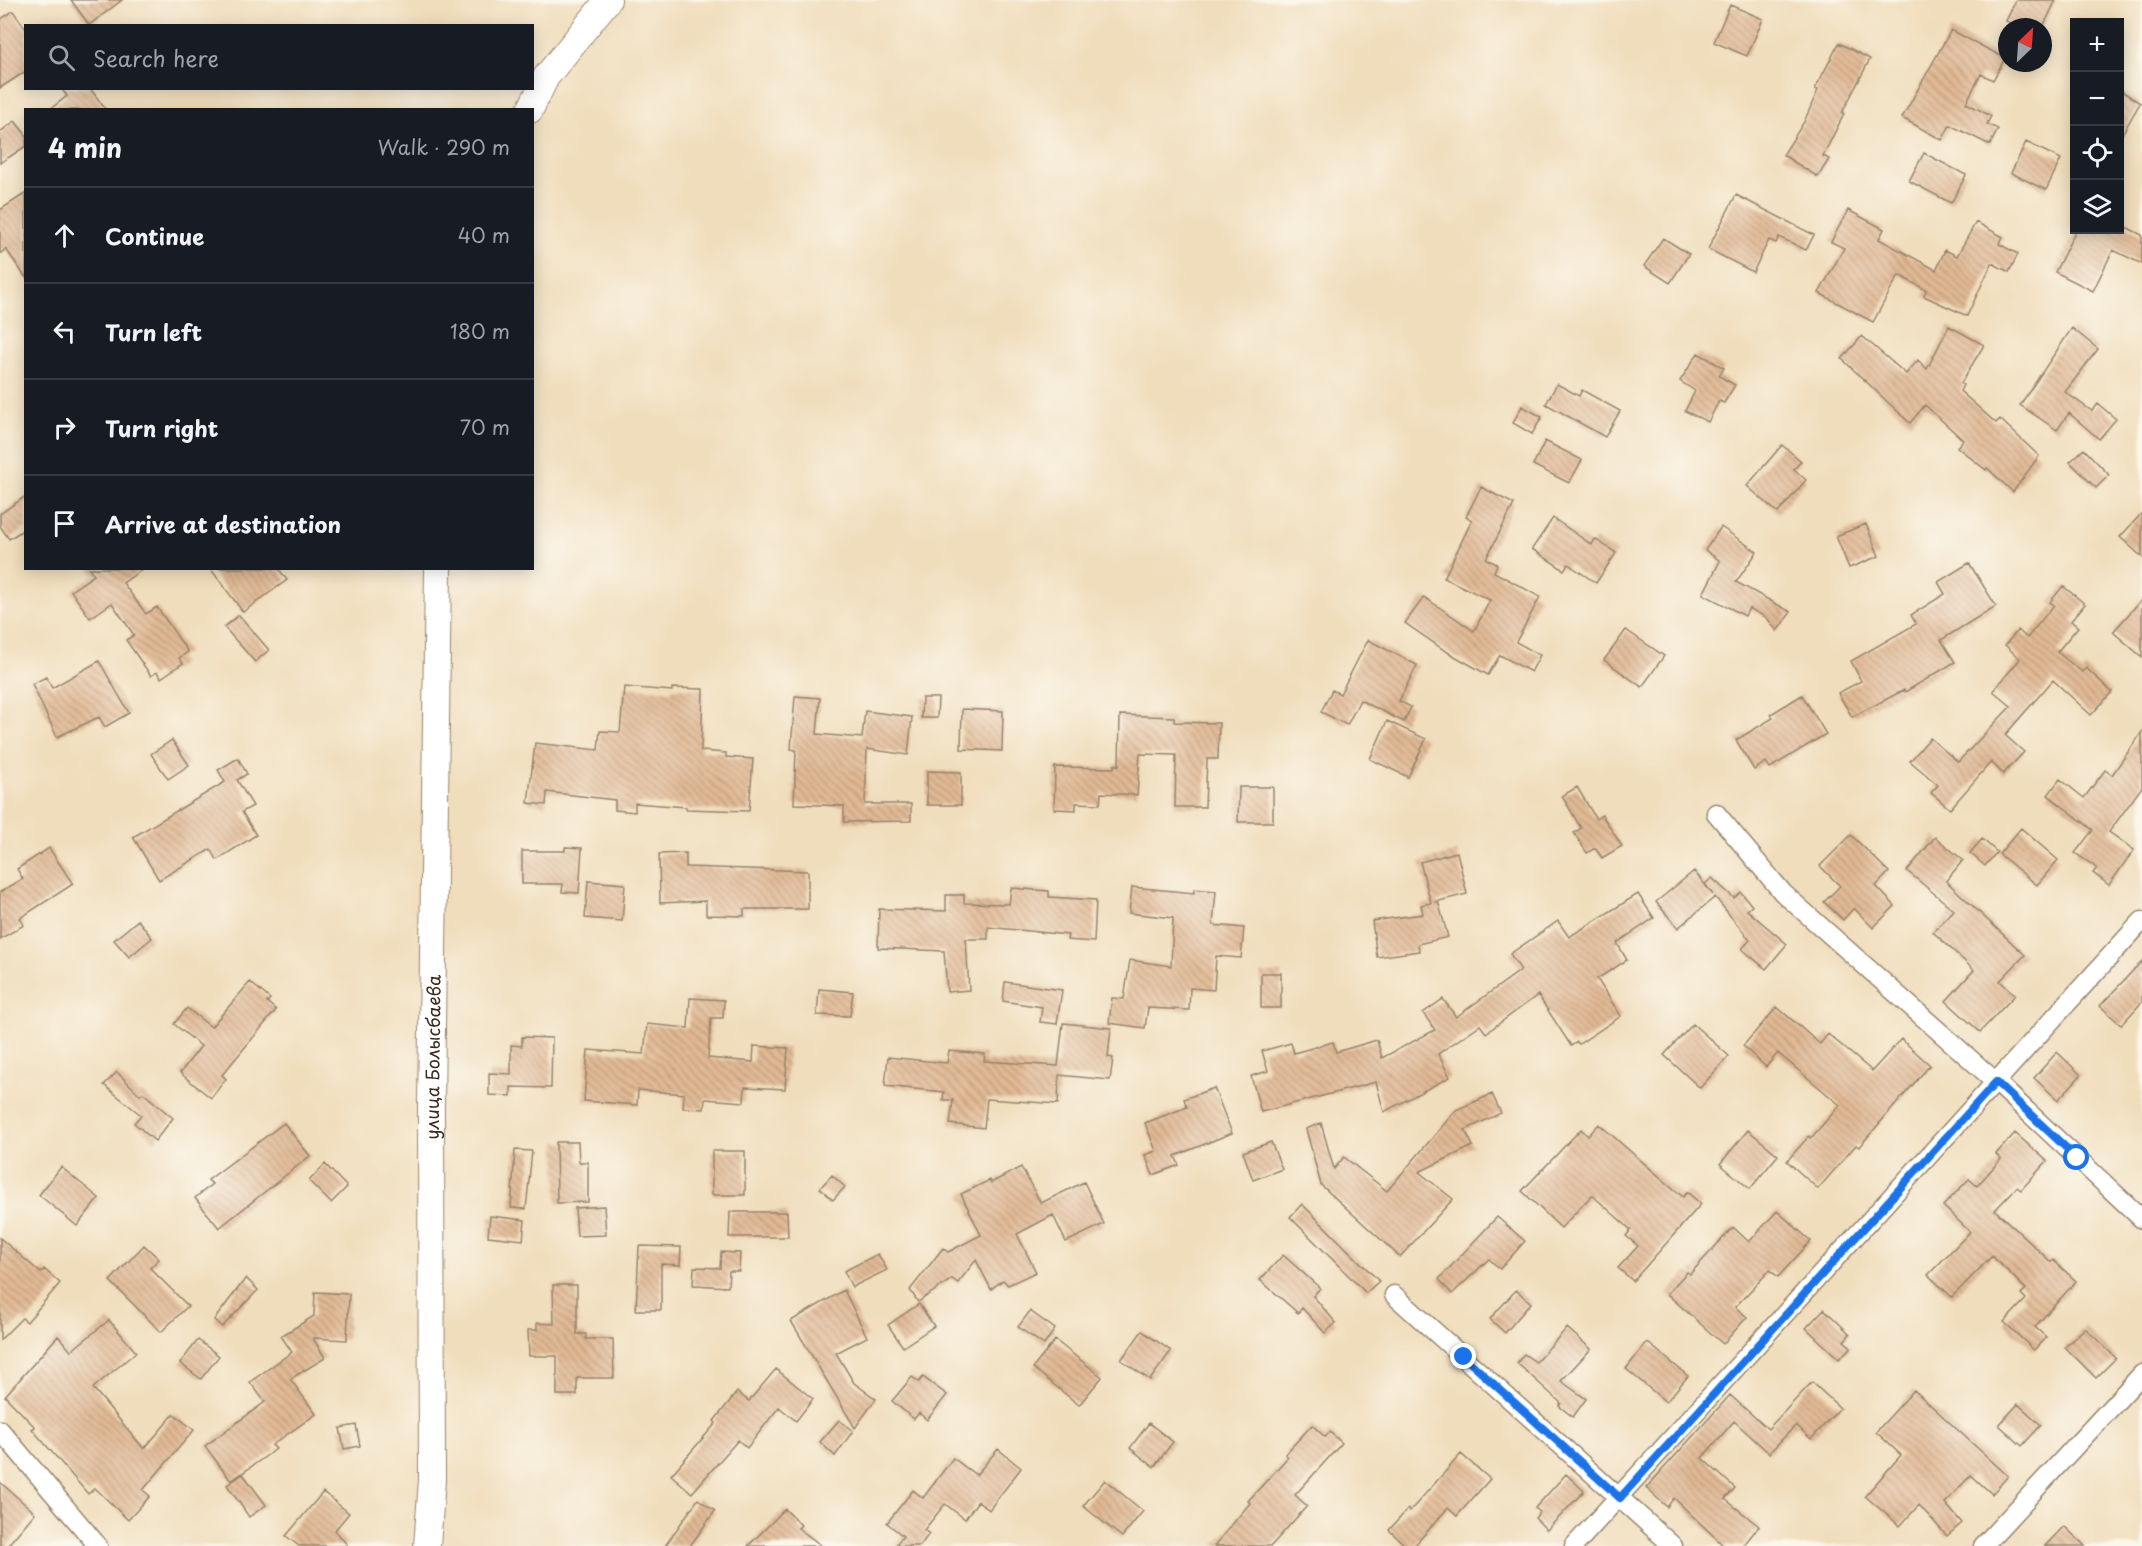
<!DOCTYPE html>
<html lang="en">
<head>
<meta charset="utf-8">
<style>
  body { margin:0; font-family:"Playpen Sans",sans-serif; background:#242831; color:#f1f3f6 }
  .controls { position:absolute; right:18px; top:18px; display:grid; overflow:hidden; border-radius:0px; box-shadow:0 3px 15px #0003 }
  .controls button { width:54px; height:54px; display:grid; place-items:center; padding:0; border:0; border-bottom:2px solid #363941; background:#171b24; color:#f1f3f6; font:30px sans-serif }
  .compass { position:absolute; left:1998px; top:18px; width:54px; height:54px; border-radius:50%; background:#171b24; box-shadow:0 3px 15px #0003; rotate:25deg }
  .stop { position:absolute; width:18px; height:18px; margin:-14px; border:4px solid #1a73e8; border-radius:50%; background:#fff }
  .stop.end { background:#1a73e8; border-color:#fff; box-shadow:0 2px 6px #0008 }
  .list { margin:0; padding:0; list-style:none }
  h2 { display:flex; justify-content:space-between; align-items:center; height:78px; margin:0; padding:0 24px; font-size:26px }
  h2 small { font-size:20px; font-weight:400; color:#9ea1a6 }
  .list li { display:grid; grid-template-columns:39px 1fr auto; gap:18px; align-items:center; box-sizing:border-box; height:96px; padding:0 24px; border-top:2px solid #363941 }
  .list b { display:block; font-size:22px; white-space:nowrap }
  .list em { font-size:20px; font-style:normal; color:#9ea1a6 }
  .icon { flex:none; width:33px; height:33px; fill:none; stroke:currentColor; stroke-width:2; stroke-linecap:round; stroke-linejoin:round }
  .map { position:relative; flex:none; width:2142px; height:1546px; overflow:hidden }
  .search { position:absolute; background:#171b24; box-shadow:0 3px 15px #0003; left:24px; top:24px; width:510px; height:66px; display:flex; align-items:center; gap:15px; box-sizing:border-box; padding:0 21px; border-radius:0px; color:#9ea1a6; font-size:22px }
  .panel { position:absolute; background:#171b24; box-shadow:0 3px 15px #0003; left:24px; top:108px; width:510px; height:462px; border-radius:0px }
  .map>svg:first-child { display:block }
</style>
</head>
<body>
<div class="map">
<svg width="2142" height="1546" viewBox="0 0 2142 1546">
  <defs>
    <pattern id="building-back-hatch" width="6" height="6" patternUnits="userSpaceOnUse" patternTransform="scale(1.5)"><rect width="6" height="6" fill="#e2ba95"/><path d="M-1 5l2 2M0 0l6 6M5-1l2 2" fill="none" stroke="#b89779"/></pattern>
  </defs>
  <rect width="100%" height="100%" fill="#fbf7ec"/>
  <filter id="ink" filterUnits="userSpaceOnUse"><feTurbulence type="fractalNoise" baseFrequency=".0167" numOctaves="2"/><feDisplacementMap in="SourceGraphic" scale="12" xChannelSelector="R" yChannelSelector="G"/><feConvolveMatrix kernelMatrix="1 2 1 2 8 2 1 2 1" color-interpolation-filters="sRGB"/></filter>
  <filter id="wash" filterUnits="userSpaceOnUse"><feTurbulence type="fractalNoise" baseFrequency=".008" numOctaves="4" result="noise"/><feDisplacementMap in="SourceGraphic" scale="24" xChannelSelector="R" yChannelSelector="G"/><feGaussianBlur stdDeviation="1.35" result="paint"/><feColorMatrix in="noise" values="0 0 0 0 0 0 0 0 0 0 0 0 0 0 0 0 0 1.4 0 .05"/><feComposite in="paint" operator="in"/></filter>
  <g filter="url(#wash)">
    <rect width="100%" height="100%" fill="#f0ddbb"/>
    <g id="blocks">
      <path fill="url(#building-back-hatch)" d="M71,0H122L89,25Z
        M2016,0H2056L2043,27H2018L2006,21Z
        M1730,5L1763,19L1747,56L1714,42Z
        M13,11L26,29V71L0,88V20Z
        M1951,30L2005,58L1993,80L1981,74L1966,103L1991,116L1987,124L1998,129L1990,145L1950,125L1942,140L1902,118Z
        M1839,43L1870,59L1842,113L1844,114L1823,156L1829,159L1818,177L1783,155L1804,122L1818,90L1815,89Z
        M61,88H90L106,110H49L67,96Z
        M2120,90L2140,103L2120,138Z
        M15,121L26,135V146L0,163V132Z
        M2026,142L2061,159L2046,190L2011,173Z
        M1924,153L1966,175L1951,203L1909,181Z
        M26,193V278L6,249L0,254V210Z
        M1736,195L1814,235L1806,250L1779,237L1776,243L1769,240L1753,272L1708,249Z
        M1848,210L1884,229L1879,239L1936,270L1945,250L1957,256L1976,222L2003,237L1999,244L2018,254L2009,272L1992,263L1967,316L1924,296L1926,290L1899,275L1873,322L1819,293L1844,248L1831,242Z
        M2120,224L2142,235V264L2113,250L2093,291L2055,272L2076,230H2120Z
        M1663,238L1689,254L1670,283L1644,266Z
        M1949,326L1984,345L1961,383L1963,385L1960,391L1996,423L2000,419L2039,456L2013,492L1987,468L1986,470L1957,447L1963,440L1925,405L1910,423L1842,359L1862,336L1906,374L1918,360L1927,369Z
        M2072,328L2098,349L2065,392L2092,411L2098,404L2116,419L2099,439L2069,413L2057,430L2020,405Z
        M1698,353L1724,368L1719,376L1735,385L1724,403L1719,401L1708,422L1685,411L1695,391L1680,381Z
        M1557,384L1579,396L1582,390L1620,411L1605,437L1546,404Z
        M1522,406L1542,417L1532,434L1513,423Z
        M1545,441L1582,460L1569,483L1533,465Z
        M1782,445L1801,461L1794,469L1806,480L1778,513L1747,486Z
        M2084,449L2109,475L2096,488L2070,462Z
        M1481,487L1514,504L1486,559L1497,564L1494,572L1540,597L1516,642L1540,655L1531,672L1500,655L1488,675L1444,650L1405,623L1424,597L1474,631L1490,600L1444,578L1472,520L1466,517Z
        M26,496V528L9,539L0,526V514Z
        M2142,513V557L2120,537Z
        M1553,518L1592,545L1595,539L1616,553L1596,583L1568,564L1564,570L1532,549Z
        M1866,524L1879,556L1849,568L1836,536Z
        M1721,527L1757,552L1736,582L1791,612L1777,631L1767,618L1749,608L1745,616L1703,594L1720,561L1705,550Z
        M1969,563L1996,606L1941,640L1955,662L1905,692L1904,690L1852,717L1838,693L1861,681L1851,661L1916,624L1911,615L1945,594L1938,582Z
        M89,568H144L123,583L146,614L157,607L188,652L179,658L183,663L161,678L157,672L151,676L126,640L134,635L112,603L90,618L71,591L94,575Z
        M210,568H278L287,580L243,612Z
        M2063,586L2085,604L2071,621L2078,627L2057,652L2082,672L2086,668L2112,692L2091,715L2053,680L2005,735L2024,752L2003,774L1991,762L1950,809L1931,793L1938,785L1910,761L1930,738L1958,762L2011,706L1993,691L2020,659L2005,645L2018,630L2027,638L2054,605L2050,602Z
        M2142,599V657L2113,632Z
        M239,615L269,650L255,662L224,627Z
        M1626,630L1664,656L1642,687L1604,660Z
        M1368,640L1417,665L1399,701L1411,707L1404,722L1360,700L1347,725L1321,712L1332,690L1340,694Z
        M99,661L129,713L105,727L99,717L57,737L32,684L46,677L52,688Z
        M624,687L672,691V688L703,689L701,751L726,753V757L753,759L749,811L686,809V807L635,803V812L615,810V800L547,792L546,805L528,803L535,743L598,750L600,731L620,732Z
        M1802,695L1826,734L1770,768L1766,762L1754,770L1736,740L1773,718L1771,714Z
        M795,696L820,698L817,734L862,738L865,711L912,717L908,755L867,749L865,804H911V821L844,822V806L794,804L796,750L791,749Z
        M922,698H938L937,718H921Z
        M962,709L1003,711L1002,751L961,749Z
        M1120,715L1174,717V722L1219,723L1218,759H1207L1205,807H1175L1176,755L1140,754L1137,795L1101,793L1100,804L1076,803V810L1054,809L1055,767L1114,768V765H1119Z
        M1387,721L1426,739L1408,777L1370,759Z
        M2142,732V787L2109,832L2134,850L2109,885L2093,873L2097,868L2075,853L2093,830L2048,795L2060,779L2084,798L2105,770L2112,775Z
        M172,740L189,765L168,779L151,754Z
        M238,758L247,774L237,780L253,806L242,812L256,835L217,860L211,849L159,880L133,837L225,782L218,770Z
        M927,771L961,772V805H927Z
        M1239,787H1273V822H1238Z
        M1577,787L1596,819L1602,815L1622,846L1602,858L1595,848L1587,853L1574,833L1581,828L1562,796Z
        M2021,828L2058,860L2037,885L1999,854Z
        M1851,835L1889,872L1876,886L1895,906L1873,928L1854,908L1843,920L1824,902L1840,886L1820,866Z
        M1935,837L1963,860L1946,881L2025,955L2000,981L2015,995L1980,1032L1946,1001L1974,970L1933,932L1954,910L1907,871Z
        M1982,839L1997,852L1985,866L1970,853Z
        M565,847L582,848L579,893L562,892L563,884H522V851H565Z
        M49,848L73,884L20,918L24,925L0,939V892L23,879L17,869Z
        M1457,852L1467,894L1435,902L1438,901L1448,937L1418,944L1419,951L1377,957L1372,921L1423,914L1421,905L1431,903L1420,862Z
        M686,853V867L808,871V909H744V916L706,915V901L660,903L659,854Z
        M1694,871L1713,895L1705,884L1712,878L1734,898L1741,892L1752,906L1747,910L1787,944L1766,969L1742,949L1750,940L1715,897L1678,928L1656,902Z
        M588,881L625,884L622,921L585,918Z
        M1132,887L1194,893V889L1216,891L1213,925L1244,928L1241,958L1216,956L1214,990L1190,988L1189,1010L1148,1008L1145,1028L1109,1023L1112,998L1124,999L1130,960L1171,966L1173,918L1129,913Z
        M1011,888L1049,891V897L1096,900L1094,942L1067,940L1068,935L988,927V939H966L969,990L947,992L944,951L878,948L879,909L946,911V895H964V903L1009,904Z
        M1638,894L1654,918L1617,943L1627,960L1597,979L1621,1016L1579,1044L1577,1042L1571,1046L1538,995L1486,1033L1480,1025L1438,1054L1450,1077L1384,1112L1376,1082L1261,1112L1251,1076L1268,1071L1262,1051L1291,1043L1294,1053L1333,1042L1336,1052L1377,1040L1382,1058L1435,1030L1423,1013L1443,999L1456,1017L1521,970L1510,954L1558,921L1569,937Z
        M138,920L152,938L129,957L114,940Z
        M2142,961V1002L2121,1025L2100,1006Z
        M1261,973H1281V1008H1261Z
        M250,982L270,999L267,1002L276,1010L222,1075L226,1079L211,1098L180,1073L201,1046L174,1024L187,1008L211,1027Z
        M1005,982L1062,990L1057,1024L1040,1022L1042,1007L1003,1001Z
        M819,989L853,992L850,1016L817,1015Z
        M690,998L724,1000L723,1018H711L708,1058L753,1062L754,1046L788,1048L785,1089L745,1087L744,1102L705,1099L704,1109L683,1108L684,1094L638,1090L637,1105L584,1101L588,1050L644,1054L647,1024L688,1028Z
        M1777,1007L1820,1044L1828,1034L1872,1071L1901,1039L1930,1065L1859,1147L1856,1145L1818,1189L1787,1161L1809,1136L1811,1138L1840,1105L1778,1053L1766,1067L1743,1046Z
        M1063,1023L1111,1028L1108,1057L1113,1058L1110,1080L1059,1075L1058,1104L987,1099L984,1128L950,1124L953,1100H943L944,1092L885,1086L888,1057L947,1063L949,1051L985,1054L984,1061L1058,1066Z
        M1693,1024L1729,1056L1700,1088L1664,1055Z
        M522,1037L552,1038L551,1088L511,1087V1096L489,1095V1073L511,1074V1045L522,1046Z
        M2057,1052L2081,1075L2058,1100L2034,1078Z
        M117,1072L140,1095L143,1093L173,1118L155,1141L134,1123L141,1115L104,1085Z
        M1214,1088L1232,1133L1175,1156L1179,1165L1153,1175L1145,1155L1156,1151L1145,1123L1187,1107L1184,1099Z
        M1492,1094L1501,1113L1465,1130L1473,1146L1419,1172L1453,1199L1400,1257L1321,1185L1306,1129L1321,1123L1334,1169L1344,1157L1387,1191L1456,1110Z
        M284,1123L310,1156L219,1228L195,1198L212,1184L208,1180Z
        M1599,1124L1683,1197L1687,1192L1701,1204L1633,1281L1618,1268L1638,1246L1626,1236L1631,1230L1592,1195L1561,1228L1522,1191L1581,1129L1588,1136Z
        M1748,1130L1778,1155L1750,1189L1720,1164Z
        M2015,1133L2047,1161L2021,1190L2017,1187L1995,1210L2051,1262L2053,1260L2076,1281L2035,1327L2046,1337L2034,1350L2004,1322L2026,1299L2021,1294L2026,1289L1992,1256L1952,1297L1928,1275L1970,1232L1943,1206L1969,1179L1977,1186L2001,1159L1996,1154Z
        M556,1142H578L579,1162H588V1202L557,1203Z
        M1271,1142L1282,1169L1253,1180L1243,1152Z
        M515,1150L532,1151L526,1209L511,1208Z
        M712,1151H745V1195H712Z
        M325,1164L347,1187L331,1203L309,1181Z
        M61,1167L99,1198L77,1226L39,1195Z
        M1021,1167L1041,1203L1084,1182L1104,1224L1066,1242L1053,1215L1017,1234L1036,1272L1008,1285L1003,1280L991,1289L976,1260L958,1283L952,1279L918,1302L910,1290L943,1248L948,1252L981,1235L961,1194L990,1180L991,1183Z
        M832,1175L845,1187L833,1200L820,1188Z
        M1302,1204L1379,1281L1366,1293L1290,1217Z
        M604,1206L606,1235L577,1236L575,1208Z
        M1777,1211L1811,1241L1778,1277L1770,1270L1735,1307L1747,1317L1723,1344L1667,1294L1687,1272L1690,1274L1733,1227L1749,1242Z
        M730,1212H787L788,1237H729Z
        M490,1216L525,1220L523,1240L488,1236Z
        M1497,1217L1525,1241L1500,1269L1489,1259L1452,1294L1439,1279Z
        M0,1238L41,1273L44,1269L60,1283L27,1322L22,1318L0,1340Z
        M144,1245L159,1259L150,1268L188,1306L161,1332L110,1281Z
        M639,1246L681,1247L680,1265L661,1264V1310H636Z
        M721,1252L740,1253L739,1271H729L728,1287L693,1285L694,1267L720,1268Z
        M878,1254L887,1270L852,1287L844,1271Z
        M1283,1255L1320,1288L1313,1296L1336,1323L1325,1333L1302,1308L1298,1313L1260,1280Z
        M246,1278L258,1290L222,1327L214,1320Z
        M553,1285H577V1334H586V1339H613L614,1378H577V1395H557V1356H529L528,1330H537V1323L554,1324Z
        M844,1290L867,1337L836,1353L854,1383L876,1399L855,1428L791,1321Z
        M1516,1290L1531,1303L1505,1333L1490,1319Z
        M315,1292L349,1294L347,1340L313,1338L325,1358L290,1379L316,1414L272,1445L276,1449L231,1481L205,1446L265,1402L250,1382L292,1352L281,1336L314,1316Z
        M919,1304L934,1326L903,1347L888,1325Z
        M1824,1309L1850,1334L1844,1341L1851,1347L1839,1359L1806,1328Z
        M1030,1311L1055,1329L1044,1345L1018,1327Z
        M109,1320L136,1352L93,1388L144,1449L174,1414L194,1430L143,1490L150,1496L128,1520L95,1488L88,1494L32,1429L35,1427L5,1396L58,1336L71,1351Z
        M1567,1328L1591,1349L1561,1381L1586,1399L1573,1417L1559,1406L1561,1403L1517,1363L1524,1354L1536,1362Z
        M2085,1328L2116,1358L2096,1378L2065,1347Z
        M1142,1331L1171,1351L1150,1380L1121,1360Z
        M198,1340L219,1356L201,1379L180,1363Z
        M1055,1340L1102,1377L1079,1405L1033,1368Z
        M1647,1342L1688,1376L1666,1402L1626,1369Z
        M776,1369L813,1399L796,1421L779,1407L747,1448L738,1440L692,1493L671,1475L716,1423L714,1421L737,1392L749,1401Z
        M912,1377L919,1382L923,1377L947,1395L927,1420L919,1413L914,1419L892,1401Z
        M1812,1382L1840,1408L1811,1439L1796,1425L1769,1453L1734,1421L1702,1458L1735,1488L1725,1499L1759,1526L1743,1546H1724L1674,1498L1667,1507L1646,1488L1730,1395L1768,1429Z
        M1914,1390L2008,1476L1992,1494L1971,1475L1945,1503L1962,1523L1947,1536L1919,1505L1900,1526L1865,1496L1901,1455L1876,1432Z
        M2018,1404L2041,1425L2022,1446L1999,1425Z
        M839,1420L853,1431L835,1456L820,1442Z
        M1149,1423L1173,1442L1154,1467L1130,1448Z
        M356,1425L360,1446L344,1449L340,1428Z
        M1312,1425L1325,1437L1330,1432L1342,1443L1295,1495L1307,1506L1271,1546H1214L1250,1503L1248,1501L1288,1457L1285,1454Z
        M998,1449L1021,1468L989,1510L978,1501L965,1519L945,1504L924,1530L929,1534L920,1546H895L903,1536L887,1523L913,1490L923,1498L953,1458L976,1475Z
        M1461,1454L1490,1479L1457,1516L1448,1508L1414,1546H1406L1389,1530L1408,1509L1410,1511Z
        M243,1474L266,1505L249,1517L227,1485Z
        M1566,1474L1584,1491L1547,1530L1535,1518L1540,1512L1535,1508Z
        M1105,1480L1143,1511L1122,1537L1083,1506Z
        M0,1482L35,1513L7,1546H0Z
        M323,1492L349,1513L335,1530L348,1546H299L286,1536Z
        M698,1499L715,1511L690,1546H665Z
        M785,1509L801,1525L798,1528L822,1546H748Z
        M2064,1526L2085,1546H2045Z"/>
    </g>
  </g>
  <g filter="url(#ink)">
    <use href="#blocks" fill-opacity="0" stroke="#96846c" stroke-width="1.5"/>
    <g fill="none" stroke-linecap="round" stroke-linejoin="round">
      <defs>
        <path id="street" d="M1716,813L1783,893L1996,1082L2142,1219
          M1394,1295L1673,1546
          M0,1430L98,1546
          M1574,1546L2142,921
          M1983,1546L2142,1374"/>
        <g id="secondary">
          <path d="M530,110L546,77L608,0"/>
          <path id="s1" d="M427,1546L432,1480L431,1107L438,568"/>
        </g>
      </defs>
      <use href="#street" stroke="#96846c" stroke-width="21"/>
      <use href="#secondary" stroke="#96846c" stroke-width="28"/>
      <use href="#street" stroke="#fff" stroke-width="18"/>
      <use href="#secondary" stroke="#fff" stroke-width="26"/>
    </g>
  </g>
  <g fill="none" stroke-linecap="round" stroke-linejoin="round" filter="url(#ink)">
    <path stroke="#1a73e8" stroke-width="8" d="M1464,1357L1620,1498L1996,1082L2077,1158"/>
  </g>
  <g text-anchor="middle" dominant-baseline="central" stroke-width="4.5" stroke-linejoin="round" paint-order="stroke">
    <g font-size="18" fill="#3b2a1e" stroke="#fbf7ec">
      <text stroke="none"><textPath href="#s1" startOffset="489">улица Болысбаева</textPath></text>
    </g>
  </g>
</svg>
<div class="controls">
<button>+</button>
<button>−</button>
<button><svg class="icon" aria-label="locate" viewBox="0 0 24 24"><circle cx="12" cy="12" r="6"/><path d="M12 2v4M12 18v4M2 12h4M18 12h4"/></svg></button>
<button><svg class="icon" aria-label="layers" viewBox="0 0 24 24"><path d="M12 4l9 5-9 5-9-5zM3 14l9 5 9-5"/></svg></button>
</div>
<svg class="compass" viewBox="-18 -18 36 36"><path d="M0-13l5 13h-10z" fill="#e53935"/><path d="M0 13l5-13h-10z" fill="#9ea1a6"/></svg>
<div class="stop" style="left:2077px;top:1158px"></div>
<div class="stop end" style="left:1464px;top:1357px"></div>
<div class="search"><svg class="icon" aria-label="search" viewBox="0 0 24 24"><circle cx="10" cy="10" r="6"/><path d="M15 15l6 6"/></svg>Search here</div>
<section class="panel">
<h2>4 min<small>Walk · 290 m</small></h2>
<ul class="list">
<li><svg class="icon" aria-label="ahead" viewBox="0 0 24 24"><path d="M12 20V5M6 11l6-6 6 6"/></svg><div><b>Continue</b></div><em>40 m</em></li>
<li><svg class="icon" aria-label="left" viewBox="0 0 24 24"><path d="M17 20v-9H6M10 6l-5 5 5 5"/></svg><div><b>Turn left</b></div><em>180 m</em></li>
<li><svg class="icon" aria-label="right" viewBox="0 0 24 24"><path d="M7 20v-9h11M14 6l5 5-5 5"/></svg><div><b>Turn right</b></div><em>70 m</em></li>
<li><svg class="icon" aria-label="arrive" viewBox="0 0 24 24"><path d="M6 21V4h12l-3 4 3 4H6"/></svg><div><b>Arrive at destination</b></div></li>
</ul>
</section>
</div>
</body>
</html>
